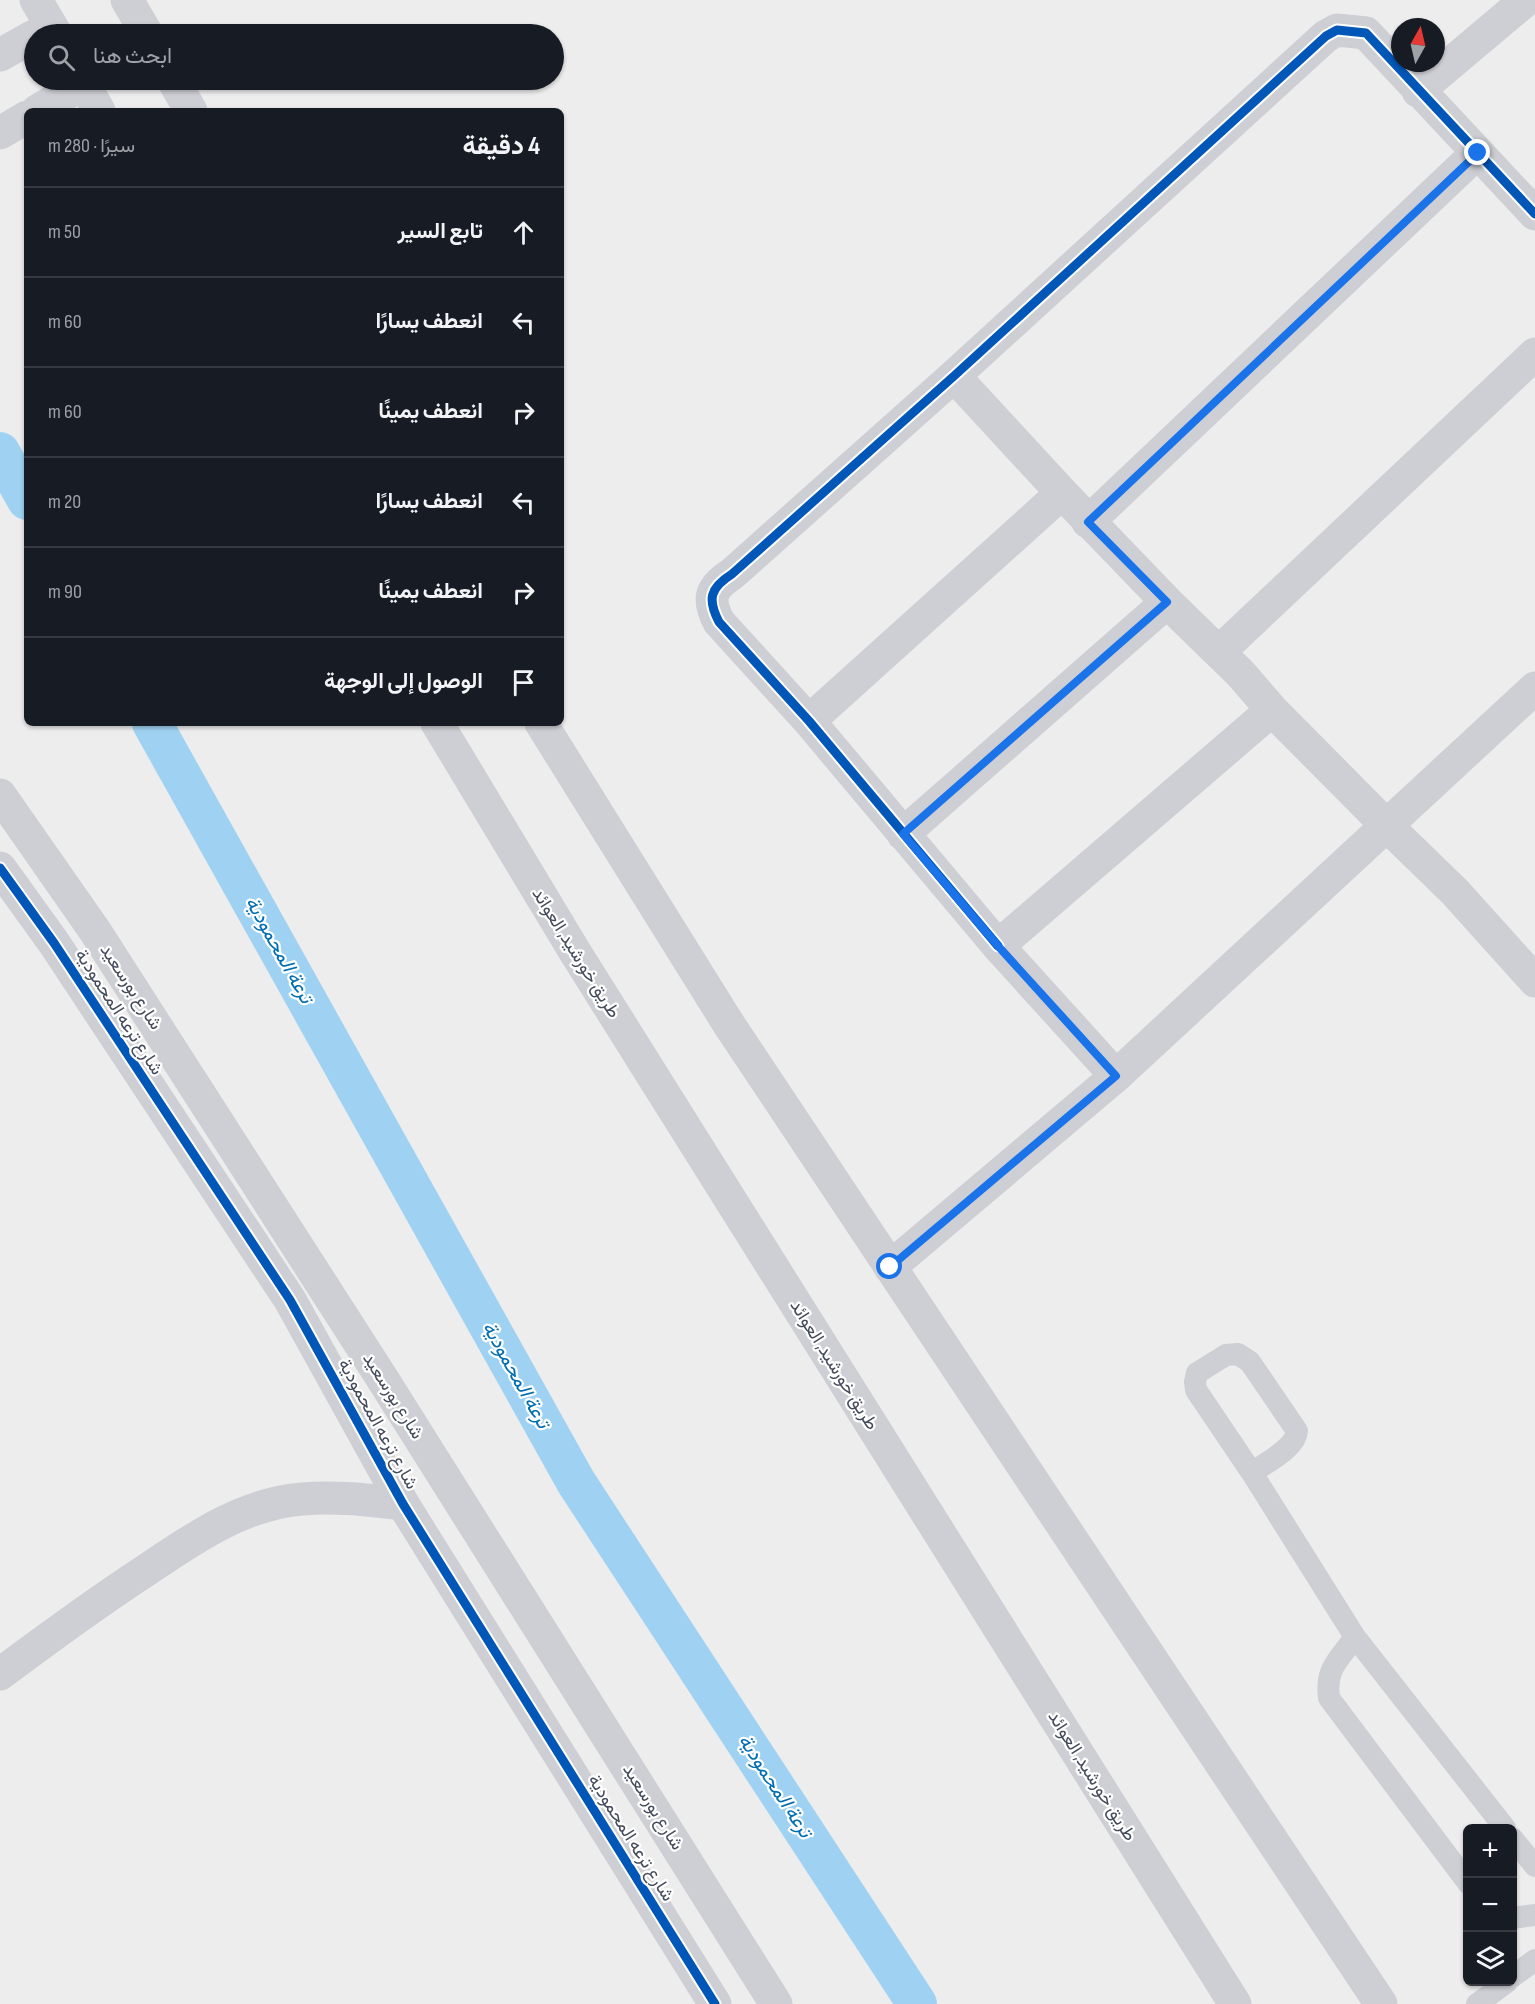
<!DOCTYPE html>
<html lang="ar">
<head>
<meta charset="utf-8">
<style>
  body { margin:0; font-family:"Sofia Sans Condensed",Vazirmatn,sans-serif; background:#242831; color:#f1f3f6; direction:rtl }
  .controls { position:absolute; right:18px; bottom:18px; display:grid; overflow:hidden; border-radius:9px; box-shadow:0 2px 4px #0004 }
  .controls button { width:54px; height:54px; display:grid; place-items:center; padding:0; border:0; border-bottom:2px solid #363941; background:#171b24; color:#f1f3f6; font:30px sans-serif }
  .compass { position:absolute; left:1391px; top:18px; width:54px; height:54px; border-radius:50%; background:#171b24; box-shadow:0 2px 4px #0004; rotate:8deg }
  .stop { position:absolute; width:18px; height:18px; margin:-14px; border:4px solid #1a73e8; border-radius:50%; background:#fff }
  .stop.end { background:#1a73e8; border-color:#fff; box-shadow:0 2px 6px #0008 }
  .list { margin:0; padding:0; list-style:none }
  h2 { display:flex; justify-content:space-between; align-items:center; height:78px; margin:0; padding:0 24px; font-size:26px }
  h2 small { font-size:20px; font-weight:400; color:#9ea1a6 }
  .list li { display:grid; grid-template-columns:39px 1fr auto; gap:18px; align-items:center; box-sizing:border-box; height:90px; padding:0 24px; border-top:2px solid #363941 }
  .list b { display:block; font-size:22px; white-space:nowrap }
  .list em { font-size:20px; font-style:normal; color:#9ea1a6 }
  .icon { flex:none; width:33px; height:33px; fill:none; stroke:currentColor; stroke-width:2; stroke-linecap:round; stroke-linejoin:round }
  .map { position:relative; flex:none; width:1535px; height:2004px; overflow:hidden; direction:ltr }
  .search { position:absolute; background:#171b24; box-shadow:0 2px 4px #0004; left:24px; top:24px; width:540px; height:66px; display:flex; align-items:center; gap:15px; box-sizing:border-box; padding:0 21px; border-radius:33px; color:#9ea1a6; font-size:22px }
  .panel { position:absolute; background:#171b24; box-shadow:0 2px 4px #0004; left:24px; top:108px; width:540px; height:618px; border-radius:9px; direction:rtl }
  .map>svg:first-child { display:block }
</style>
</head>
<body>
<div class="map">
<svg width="1535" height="2004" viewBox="0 0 1535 2004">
  <rect width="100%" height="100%" fill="#eeeded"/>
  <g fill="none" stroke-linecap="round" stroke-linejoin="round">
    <path stroke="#9fd2f2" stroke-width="40" d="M0,452L27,500
      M152,723L576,1482L917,2004"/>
    <path stroke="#cecfd4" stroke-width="22" d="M1252,1473C1265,1463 1296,1448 1297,1431L1250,1362L1238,1354L1226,1355L1197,1373L1195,1382L1196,1390L1252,1473L1355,1637L1505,1828
      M1355,1637C1339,1660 1325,1668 1329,1698L1468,1883
      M1512,1838L1535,1866
      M1512,1918L1535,1915
      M1512,1977L1535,1960
      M1477,2004L1507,1982"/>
    <path stroke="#cecfd4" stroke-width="33" d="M1418,91L1526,0
      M954,376L1062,493
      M1088,522L1477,153
      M1219,652L1535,354
      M809,721L1062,493L1167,602L1241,674L1272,710L1386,825L1455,892L1535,981
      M903,834L1167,602
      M998,946L809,721L719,622C707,599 710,588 732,574L954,376L1326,36L1337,30L1366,33L1535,214
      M1116,1076L998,946L1272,710
      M890,1267L1116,1076L1535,688
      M0,1674C47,1639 93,1605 142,1573C191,1540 241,1504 302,1499C336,1496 369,1500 403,1504"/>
    <path stroke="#cecfd4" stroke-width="33" d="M0,868L54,943L290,1300L403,1504L715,2004"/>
    <path stroke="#cdcfd4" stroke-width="33" d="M36,0L56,34
      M127,0L147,34
      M0,55L34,36
      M82,80L99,111
      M173,80L191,111
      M37,111L84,83
      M0,133L27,117
      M437,723L575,952L1235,2004
      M541,723L728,1023L1381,2004
      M0,795L95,931L380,1375L776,2004"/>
    <defs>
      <path id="cycleway" d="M0,868L54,943L290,1300L403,1504L715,2004
        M998,946L809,721L719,622C707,599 710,588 732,574L954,376L1326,36L1337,30L1366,33L1535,214"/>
    </defs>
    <use href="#cycleway" stroke="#fff" stroke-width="13"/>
    <use href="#cycleway" stroke="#0057b8" stroke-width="9"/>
  </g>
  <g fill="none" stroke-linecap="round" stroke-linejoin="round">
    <path stroke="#1a73e8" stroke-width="8" d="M890,1267L1116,1076L998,946L903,834L1167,602L1088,522L1478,153"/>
  </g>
  <g text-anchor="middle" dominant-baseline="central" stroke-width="4.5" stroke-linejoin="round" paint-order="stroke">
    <g font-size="18" fill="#434b5b" stroke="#fff">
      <text transform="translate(576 953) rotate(58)">طريق خورشيد, العوائد</text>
      <text transform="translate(131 987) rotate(57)">شارع بورسعيد</text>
      <text transform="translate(119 1012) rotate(57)">شارع ترعه المحمودية</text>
      <text transform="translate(834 1365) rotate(58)">طريق خورشيد, العوائد</text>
      <text transform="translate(393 1396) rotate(58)">شارع بورسعيد</text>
      <text transform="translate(378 1424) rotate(61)">شارع ترعه المحمودية</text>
      <text transform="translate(1092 1776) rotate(58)">طريق خورشيد, العوائد</text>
      <text transform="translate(653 1807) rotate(58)">شارع بورسعيد</text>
      <text transform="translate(631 1838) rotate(58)">شارع ترعه المحمودية</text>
    </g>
    <g font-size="20" font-style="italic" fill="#006db1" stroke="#fff">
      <text transform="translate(279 950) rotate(61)">ترعة المحمودية</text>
      <text transform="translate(516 1375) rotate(61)">ترعة المحمودية</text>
      <text transform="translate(775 1786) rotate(57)">ترعة المحمودية</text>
    </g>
  </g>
</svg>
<div class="controls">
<button>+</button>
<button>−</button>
<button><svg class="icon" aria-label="layers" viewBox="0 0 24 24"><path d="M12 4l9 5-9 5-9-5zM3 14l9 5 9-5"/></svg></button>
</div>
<svg class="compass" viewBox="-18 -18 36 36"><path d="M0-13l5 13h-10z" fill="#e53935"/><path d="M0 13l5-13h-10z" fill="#9ea1a6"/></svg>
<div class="stop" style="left:890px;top:1267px"></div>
<div class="stop end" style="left:1478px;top:153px"></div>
<div class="search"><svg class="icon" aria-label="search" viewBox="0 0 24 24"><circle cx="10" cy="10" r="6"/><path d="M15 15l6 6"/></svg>ابحث هنا</div>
<section class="panel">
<h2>4 دقيقة<small>سيرًا · 280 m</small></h2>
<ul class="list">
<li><svg class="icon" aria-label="ahead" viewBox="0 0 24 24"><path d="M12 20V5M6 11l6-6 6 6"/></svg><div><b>تابع السير</b></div><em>50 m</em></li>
<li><svg class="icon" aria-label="left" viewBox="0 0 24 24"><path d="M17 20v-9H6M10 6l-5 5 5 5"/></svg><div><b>انعطف يسارًا</b></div><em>60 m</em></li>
<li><svg class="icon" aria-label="right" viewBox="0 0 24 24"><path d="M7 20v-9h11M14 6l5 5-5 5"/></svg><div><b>انعطف يمينًا</b></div><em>60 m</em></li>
<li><svg class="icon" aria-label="left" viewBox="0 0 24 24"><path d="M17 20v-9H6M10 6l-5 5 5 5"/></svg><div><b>انعطف يسارًا</b></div><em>20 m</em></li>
<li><svg class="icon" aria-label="right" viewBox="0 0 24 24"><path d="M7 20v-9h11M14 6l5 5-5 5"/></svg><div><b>انعطف يمينًا</b></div><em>90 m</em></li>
<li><svg class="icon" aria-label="arrive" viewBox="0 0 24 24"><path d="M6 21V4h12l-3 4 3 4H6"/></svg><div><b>الوصول إلى الوجهة</b></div></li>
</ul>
</section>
</div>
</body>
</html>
